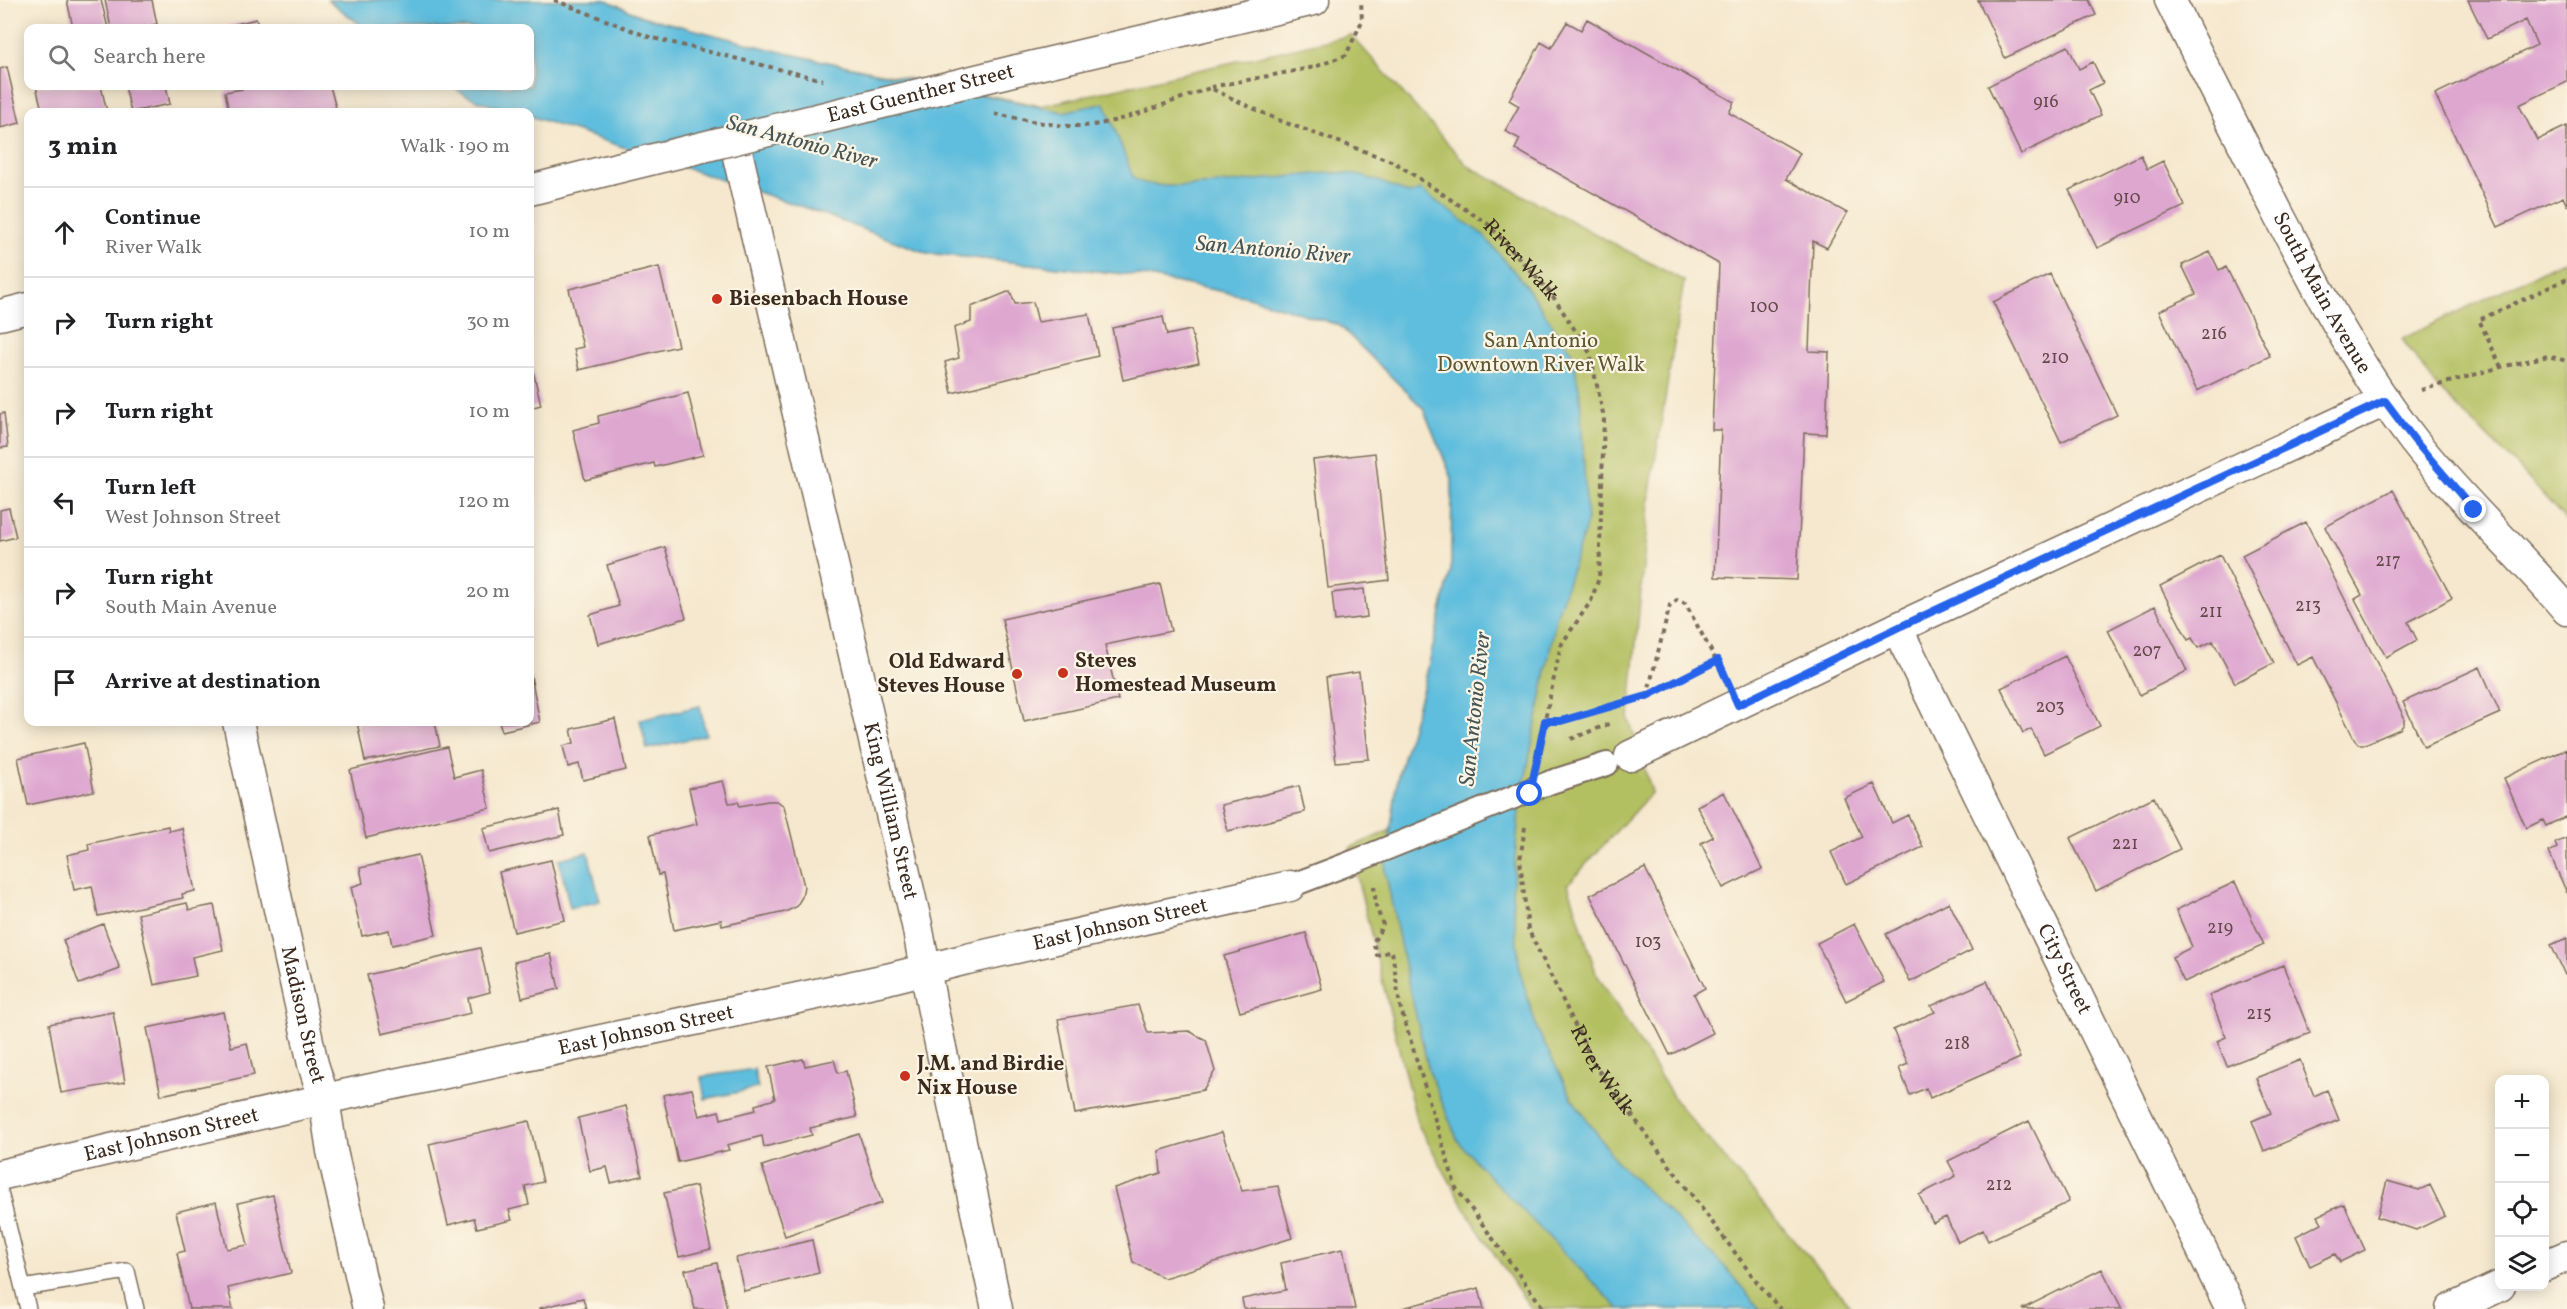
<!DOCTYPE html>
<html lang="en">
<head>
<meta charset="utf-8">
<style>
  body { margin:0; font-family:Vollkorn,serif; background:#f6f6f6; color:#202124 }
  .controls { position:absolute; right:18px; bottom:18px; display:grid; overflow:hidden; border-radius:12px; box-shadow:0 3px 15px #0003 }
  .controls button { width:54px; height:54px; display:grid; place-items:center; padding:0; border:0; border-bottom:2px solid #e0e0e0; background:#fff; color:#202124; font:30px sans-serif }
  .stop { position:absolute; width:18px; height:18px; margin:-14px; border:4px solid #2563eb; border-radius:50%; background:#fff }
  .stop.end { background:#2563eb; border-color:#fff; box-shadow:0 2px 6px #0008 }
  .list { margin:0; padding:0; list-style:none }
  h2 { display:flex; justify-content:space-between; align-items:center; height:78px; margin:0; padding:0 24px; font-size:26px }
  h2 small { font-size:20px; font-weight:400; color:#757577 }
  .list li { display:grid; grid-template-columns:39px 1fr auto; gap:18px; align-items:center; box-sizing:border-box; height:90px; padding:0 24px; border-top:2px solid #e0e0e0 }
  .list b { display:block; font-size:22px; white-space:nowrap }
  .list p { margin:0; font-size:20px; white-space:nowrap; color:#757577 }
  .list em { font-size:20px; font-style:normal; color:#757577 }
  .icon { flex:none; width:33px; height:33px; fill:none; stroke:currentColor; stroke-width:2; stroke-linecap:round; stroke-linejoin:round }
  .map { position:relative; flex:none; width:2567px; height:1309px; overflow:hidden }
  .search { position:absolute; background:#fff; box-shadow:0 3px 15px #0003; left:24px; top:24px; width:510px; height:66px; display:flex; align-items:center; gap:15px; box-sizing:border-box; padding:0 21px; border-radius:12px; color:#757577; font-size:22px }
  .panel { position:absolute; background:#fff; box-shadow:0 3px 15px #0003; left:24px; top:108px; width:510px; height:618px; border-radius:12px }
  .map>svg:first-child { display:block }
</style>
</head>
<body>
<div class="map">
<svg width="2567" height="1309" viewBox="0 0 2567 1309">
  <rect width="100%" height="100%" fill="#fcf5e5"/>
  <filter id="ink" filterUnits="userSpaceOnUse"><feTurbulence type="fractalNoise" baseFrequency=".0167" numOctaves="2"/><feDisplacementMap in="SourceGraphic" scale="12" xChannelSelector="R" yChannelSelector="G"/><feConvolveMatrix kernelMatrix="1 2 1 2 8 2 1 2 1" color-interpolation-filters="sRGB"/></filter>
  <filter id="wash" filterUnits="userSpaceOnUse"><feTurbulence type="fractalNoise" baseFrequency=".008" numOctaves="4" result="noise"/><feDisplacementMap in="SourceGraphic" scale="24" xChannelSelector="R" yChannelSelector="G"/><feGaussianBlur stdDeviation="1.35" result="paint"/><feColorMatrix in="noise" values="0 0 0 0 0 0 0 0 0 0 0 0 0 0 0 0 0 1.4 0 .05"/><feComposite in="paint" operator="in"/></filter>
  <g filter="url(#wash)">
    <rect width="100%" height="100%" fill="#f5e8ce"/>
    <path fill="#b3c062" stroke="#777540" stroke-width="1.5" d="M328,0H606L641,16L789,54L1041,106L1351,35L1468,166L1684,281L1650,492L1629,719L1652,792L1568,884L1596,973L1677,1103L1853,1309H1531L1471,1219L1417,1123L1350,848L1391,830L1398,776L1424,685L1451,570L1452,478L1423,408L1339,325L1245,296L1144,276L927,253L809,209L530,116V112C504,112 472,100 451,86H530V28H365Z
      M2567,259V521L2515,464L2437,387L2402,339Z"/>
    <path fill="#5fbddd" stroke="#4d747e" stroke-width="1.5" d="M328,0H606L641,16L789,54L1063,112L1105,103L1133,177C1155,201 1305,170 1343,173C1367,175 1387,184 1409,194L1421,190L1483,235L1523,282L1572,353L1580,393L1587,523L1556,618L1519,812L1512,893L1520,972L1537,1029L1573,1100L1618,1163L1725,1267L1760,1309H1619L1485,1172L1458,1141L1429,1071L1406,973L1385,870L1398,776L1424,685L1451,570L1452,478L1423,408L1339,325L1245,296L1144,276L927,253L809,209L530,116V112C504,112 472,100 451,86H530V28H365Z
      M700,706L706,735L647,749L640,720Z
      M588,852L600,901L570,908L559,859Z
      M754,1069L758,1088L705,1099L701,1077Z"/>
    <g id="blocks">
      <path fill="#dea7d0" d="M67,0H101L108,28H73Z
        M105,0H152L157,24L137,28H111Z
        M1978,0H2089L2096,15L2005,58Z
        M2468,0H2567V82L2519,105L2537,140L2567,126V206L2563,197L2498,227L2435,94L2537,45L2526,20L2487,39Z
        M256,19L259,28H229L228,26Z
        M1587,19L1734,102L1729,113L1800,153L1786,179L1847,213L1827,248L1813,241L1809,351L1829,352L1826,434L1804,433L1797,580L1715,577L1721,430H1712L1719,264L1515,149L1520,139L1505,131L1519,106L1509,100L1541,42L1551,48L1567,22L1581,30Z
        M2068,46L2079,69L2093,62L2103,83L2089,90L2101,115L2021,154L1988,86Z
        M7,67L20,123L0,128V69Z
        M36,86H101L107,112H35L42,110Z
        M125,86H166L170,104L131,112Z
        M242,86H330L337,112H229L225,92L242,89Z
        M2141,155L2147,169L2163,161L2185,206L2097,248L2069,190Z
        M2210,252L2219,270L2226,267L2270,356L2197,391L2159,311L2196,294L2182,265Z
        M659,267L678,346L579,370L574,349L583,347L569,289Z
        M2050,274L2117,415L2061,442L1993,302Z
        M1010,291L1015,304L1033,302L1038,322L1089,314L1098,356L952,393L945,362L959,358L954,328L971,322V307Z
        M1163,317L1167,335L1191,330L1199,363L1123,380L1112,328Z
        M530,358L541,405L530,408Z
        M688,393L703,455L655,467L654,463L585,480L573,430L599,423L598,416Z
        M4,413L8,447L0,448V414Z
        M1375,453L1389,580L1328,588L1313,460Z
        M2393,490L2452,598L2408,622L2417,640L2386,657L2355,599L2362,595L2325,527Z
        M9,508L16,537L0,541V510Z
        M2306,522L2404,717V724L2400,729L2365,744H2358L2355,740L2313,657L2297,665L2242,555Z
        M665,547L686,618L598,644L590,615L619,606L607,565Z
        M2220,555L2274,663L2235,683L2213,641L2198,648L2192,638L2188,640L2160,586Z
        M1160,584L1171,631L1105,645L1118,700L1024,721L1002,619Z
        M1364,589L1367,617L1335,621L1332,593Z
        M2155,606L2187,671L2140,695L2108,630Z
        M2065,656L2100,726L2044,754L2031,729L2023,733L2001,688Z
        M2480,667L2500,713L2424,747L2403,702Z
        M1359,672L1369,759L1336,762L1326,677Z
        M531,676L540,722L502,731L499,722H530Z
        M615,719L626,770L583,780L579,764L568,767L563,746L574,743L571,729Z
        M357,722H435L440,746L365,761Z
        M84,743L94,791L28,805L18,758Z
        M447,747L454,777L481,770L490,808L366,838L350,770Z
        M2567,749V816L2546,826L2543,820L2526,828L2504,778Z
        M723,781L729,803L738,802L740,806L768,801H777L784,806L804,886L802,897L796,907L785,912L722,926L721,920L674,930L663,874L658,875L650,835L697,824L689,788Z
        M1874,784L1892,823L1908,815L1923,847L1846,884L1831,852L1862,837L1844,798Z
        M1299,786L1305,812L1228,831L1221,805Z
        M1724,792L1762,869L1723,888L1701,843L1713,837L1697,806Z
        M2154,797L2180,849L2096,891L2070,838Z
        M559,810L564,835L489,853L483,828Z
        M168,826L169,831L182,828L195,891L182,894L183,898L98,916L92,886L74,890L67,855L89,850L88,844Z
        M2567,838V893L2549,852L2557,848L2555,843Z
        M418,855L436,935L392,945L389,930L362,936L351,887L363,883L360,868Z
        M551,860L565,920L514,932L499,872Z
        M1645,868L1705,988L1694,994L1713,1033L1670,1055L1590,895Z
        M2235,882L2264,945L2184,982L2172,957L2192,947L2176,910Z
        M1949,902L1972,950L1910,982L1886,934Z
        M187,903L189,910L214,905L223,950L192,957L196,976L154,985L138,914Z
        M103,924L120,969L79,984L63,940Z
        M1854,924L1884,982L1846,1001L1817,943Z
        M1306,933L1322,989L1240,1012L1224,956Z
        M2567,938V974L2565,975L2551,945Z
        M480,948L490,992L468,998L471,1013L382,1034L367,975Z
        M551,954L559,989L522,998L514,962Z
        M2283,965L2310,1033L2227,1066L2217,1041L2226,1037L2209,995Z
        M1987,981L2020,1058L1930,1098L1926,1088L1910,1095L1899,1068L1908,1064L1893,1030L1935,1012L1931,1006Z
        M1138,1005L1148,1033L1189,1031L1206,1040L1215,1071L1203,1090L1075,1114L1058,1019Z
        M113,1012L125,1082L61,1093L49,1024Z
        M223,1012L231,1047L247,1043L254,1075L161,1095L147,1028Z
        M803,1059L805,1066L834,1060L838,1073L846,1071L857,1117L810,1128L812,1135L764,1147L762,1136L727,1145L729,1150L678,1162L663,1095L692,1089L699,1116L719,1111L721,1119L756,1110L755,1105L775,1099L768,1067Z
        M2300,1060L2314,1096L2327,1090L2339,1120L2264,1151L2252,1121L2271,1113L2256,1078Z
        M626,1106L642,1176L611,1183L607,1167L590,1171L578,1118Z
        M529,1121L543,1182L525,1186L529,1205L509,1210L512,1220L477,1228L474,1218L448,1225L429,1144Z
        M2029,1121L2069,1202L1988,1241L1983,1230L1958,1242L1946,1217L1933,1223L1919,1195L1956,1176L1948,1161Z
        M1222,1132L1242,1191L1278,1186L1292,1238L1164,1278L1133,1262L1114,1188L1161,1173L1159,1151Z
        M859,1134L882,1203L785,1236L762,1166Z
        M2387,1181L2419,1190L2430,1185L2445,1216L2416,1230L2377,1217Z
        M696,1186L711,1249L679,1257L664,1193Z
        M273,1195L291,1273L228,1288L233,1309H189L177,1253L185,1251L176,1212L216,1202L227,1249L248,1245L238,1203Z
        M2344,1204L2365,1250L2340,1262L2335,1254L2310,1266L2296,1236L2322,1223L2318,1216Z
        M812,1240L819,1273L744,1291L736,1258Z
        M1343,1249L1355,1309H1244L1242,1299L1286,1290L1281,1263Z
        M717,1263L727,1309H695L685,1270Z
        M2102,1269L2122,1309H2022Z
        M1479,1288L1484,1309H1402V1308Z
        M583,1298L586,1309H540V1308Z"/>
    </g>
  </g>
  <g filter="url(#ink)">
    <use href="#blocks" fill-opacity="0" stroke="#7c6c5c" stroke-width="1.5"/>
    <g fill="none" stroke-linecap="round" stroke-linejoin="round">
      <defs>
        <path id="service" d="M0,1192L28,1309
          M23,1288L127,1271L136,1309"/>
        <path id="pedestrian" d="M1551,782L1607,764
          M1290,886L1353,862"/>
        <g id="minor">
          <path id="s3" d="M2170,0C2206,70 2241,141 2277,211C2318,290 2360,371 2414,441C2461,501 2518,552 2567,610"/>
          <path d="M1017,70L1314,0"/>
          <path id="s4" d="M734,139L917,925L932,1006L997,1309"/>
          <path d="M530,190L609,170"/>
          <path d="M0,315L28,308"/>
          <path id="s5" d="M1897,628L2231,1309"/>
          <path id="s6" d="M238,722L313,1064L324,1099L332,1151L368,1309"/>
          <path d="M1630,756L1897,628L2385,401"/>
          <path id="s7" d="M0,1175L324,1099L887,979L967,959L1290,886"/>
          <path d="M2544,1266L2567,1256"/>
          <path d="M2451,1309L2500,1286"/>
        </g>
      </defs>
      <use href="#service" stroke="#7c6c5c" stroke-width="18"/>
      <use href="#pedestrian" stroke="#7c6c5c" stroke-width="26"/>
      <use href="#minor" stroke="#7c6c5c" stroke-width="33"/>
      <g stroke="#7c6c5c" stroke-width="4" stroke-dasharray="4.5 4.5" stroke-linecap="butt">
        <path d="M554,0L649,37L823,80"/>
        <path d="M1211,87L1315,67L1346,55L1362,21L1361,0"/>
        <path id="s1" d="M995,114C1024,119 1053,127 1082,126C1121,124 1173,100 1210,88L1278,120L1394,162L1488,224L1550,292L1590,353L1604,418L1599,578L1591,601L1561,645L1538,752"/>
        <path d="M2501,367L2479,320L2567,279"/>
        <path d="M2421,390L2501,367L2548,356L2567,361"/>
        <path d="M1647,696L1670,605L1677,600L1685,603L1723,673"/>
        <path d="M1545,721H1561L1647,696L1718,660"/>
        <path d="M1571,739L1611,723"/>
        <path id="s2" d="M1525,827L1520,860L1528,929L1595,1066L1757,1282L1780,1309"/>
        <path d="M1374,886L1376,906L1383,925L1373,943L1377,955L1392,951L1400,1006L1456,1188L1544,1309"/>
      </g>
      <use href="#service" stroke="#fff" stroke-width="15"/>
      <use href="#pedestrian" stroke="#fff" stroke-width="22"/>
      <use href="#minor" stroke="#fff" stroke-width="30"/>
      <defs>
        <path id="pedestrian-bridge" d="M1353,862L1551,782"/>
        <g id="minor-bridge">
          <path id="s8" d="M609,170L1017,70"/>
        </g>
      </defs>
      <use href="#pedestrian-bridge" stroke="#7c6c5c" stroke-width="26" stroke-linecap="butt"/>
      <use href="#minor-bridge" stroke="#7c6c5c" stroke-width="33" stroke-linecap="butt"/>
      <use href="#pedestrian-bridge" stroke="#fff" stroke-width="22"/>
      <use href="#minor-bridge" stroke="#fff" stroke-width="30"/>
    </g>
  </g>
  <g fill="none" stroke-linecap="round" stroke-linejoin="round" filter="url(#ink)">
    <path stroke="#2563eb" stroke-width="8" d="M1530,794L1545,721H1561L1647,696L1718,660L1738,705L1897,628L2385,401L2415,441L2474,510"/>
  </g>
  <g fill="#c8321e" stroke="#fcf5e5" stroke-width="2">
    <circle cx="717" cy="299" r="6"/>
    <circle cx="1063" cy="673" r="6"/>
    <circle cx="1017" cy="674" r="6"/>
    <circle cx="905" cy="1076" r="6"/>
  </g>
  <g text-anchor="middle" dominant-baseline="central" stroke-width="4.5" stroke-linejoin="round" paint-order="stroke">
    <g font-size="18" fill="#64494a">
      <text x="2046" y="102">916</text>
      <text x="2127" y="198">910</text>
      <text x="1764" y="307">100</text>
      <text x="2214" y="334">216</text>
      <text x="2055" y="358">210</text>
      <text x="2388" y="561">217</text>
      <text x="2308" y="606">213</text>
      <text x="2211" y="612">211</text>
      <text x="2147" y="651">207</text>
      <text x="2050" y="707">203</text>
      <text x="2125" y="844">221</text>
      <text x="2220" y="928">219</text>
      <text x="1648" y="942">103</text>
      <text x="2259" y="1014">215</text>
      <text x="1957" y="1044">218</text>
      <text x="1999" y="1185">212</text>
    </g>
    <g font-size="21" fill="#3b2a1e" stroke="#fcf5e5">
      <text stroke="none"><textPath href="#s8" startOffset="321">East Guenther Street</textPath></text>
      <text stroke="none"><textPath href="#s1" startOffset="582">River Walk</textPath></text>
      <text stroke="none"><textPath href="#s3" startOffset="330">South Main Avenue</textPath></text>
      <text stroke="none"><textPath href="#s4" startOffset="690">King William Street</textPath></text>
      <text stroke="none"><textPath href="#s7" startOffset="1148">East Johnson Street</textPath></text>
      <text stroke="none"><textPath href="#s5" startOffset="380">City Street</textPath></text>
      <text stroke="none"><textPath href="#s6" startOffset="300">Madison Street</textPath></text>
      <text stroke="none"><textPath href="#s7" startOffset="662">East Johnson Street</textPath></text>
      <text stroke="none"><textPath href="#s2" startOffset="262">River Walk</textPath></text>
      <text stroke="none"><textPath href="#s7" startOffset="176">East Johnson Street</textPath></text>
    </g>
    <g font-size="21" font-weight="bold" fill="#3b2a1e" stroke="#fcf5e5" text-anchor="start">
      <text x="729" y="299">Biesenbach House</text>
      <text x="1075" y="661">Steves<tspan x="1075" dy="24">Homestead Museum</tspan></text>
      <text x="1005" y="662" text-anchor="end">Old Edward<tspan x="1005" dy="24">Steves House</tspan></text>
      <text x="917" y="1064">J.M. and Birdie<tspan x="917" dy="24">Nix House</tspan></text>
    </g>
    <g font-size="21" fill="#5f5732" stroke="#fcf5e5">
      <text x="1541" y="341">San Antonio<tspan x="1541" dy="24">Downtown River Walk</tspan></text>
    </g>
    <g font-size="22" font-style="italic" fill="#465657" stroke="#fcf5e5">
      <text transform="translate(802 143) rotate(15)">San Antonio River</text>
      <text transform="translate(1273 251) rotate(5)">San Antonio River</text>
      <text transform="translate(1476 709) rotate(-84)">San Antonio River</text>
    </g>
  </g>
</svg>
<div class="controls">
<button>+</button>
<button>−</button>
<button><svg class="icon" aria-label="locate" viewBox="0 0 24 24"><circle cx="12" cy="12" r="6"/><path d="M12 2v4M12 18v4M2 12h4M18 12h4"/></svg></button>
<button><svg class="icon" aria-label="layers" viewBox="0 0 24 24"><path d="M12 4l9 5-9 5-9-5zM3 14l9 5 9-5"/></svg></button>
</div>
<div class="stop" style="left:1530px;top:794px"></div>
<div class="stop end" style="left:2474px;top:510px"></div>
<div class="search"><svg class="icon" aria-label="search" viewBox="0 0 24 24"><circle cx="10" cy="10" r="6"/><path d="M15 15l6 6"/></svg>Search here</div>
<section class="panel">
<h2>3 min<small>Walk · 190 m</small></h2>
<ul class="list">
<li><svg class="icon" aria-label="ahead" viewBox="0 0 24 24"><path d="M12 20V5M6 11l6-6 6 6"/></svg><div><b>Continue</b><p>River Walk</p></div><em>10 m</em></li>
<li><svg class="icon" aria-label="right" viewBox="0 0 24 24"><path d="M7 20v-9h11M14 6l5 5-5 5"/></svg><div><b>Turn right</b></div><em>30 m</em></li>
<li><svg class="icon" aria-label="right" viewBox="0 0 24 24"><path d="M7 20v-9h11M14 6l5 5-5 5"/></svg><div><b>Turn right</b></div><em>10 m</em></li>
<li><svg class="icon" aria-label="left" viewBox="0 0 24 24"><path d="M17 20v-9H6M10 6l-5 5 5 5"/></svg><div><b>Turn left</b><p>West Johnson Street</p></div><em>120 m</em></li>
<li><svg class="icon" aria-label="right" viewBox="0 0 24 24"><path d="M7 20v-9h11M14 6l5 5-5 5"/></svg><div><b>Turn right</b><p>South Main Avenue</p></div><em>20 m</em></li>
<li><svg class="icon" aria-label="arrive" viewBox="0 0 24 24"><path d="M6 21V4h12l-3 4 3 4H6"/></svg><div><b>Arrive at destination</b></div></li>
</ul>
</section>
</div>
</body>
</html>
